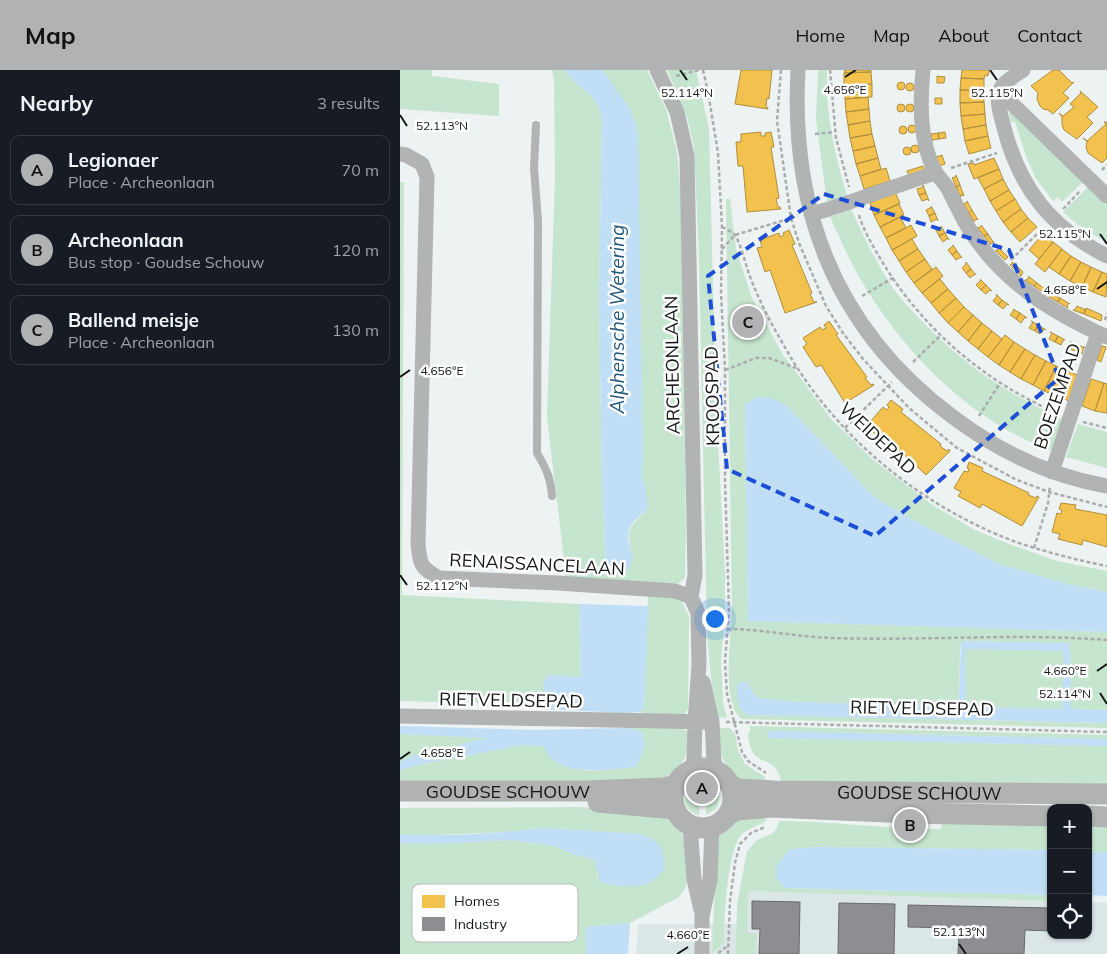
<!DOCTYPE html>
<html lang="en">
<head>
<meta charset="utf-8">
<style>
  body { margin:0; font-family:Mulish,sans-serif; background:#242831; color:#f1f3f6 }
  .controls { position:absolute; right:15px; bottom:15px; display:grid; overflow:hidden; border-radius:10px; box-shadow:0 1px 4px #0004 }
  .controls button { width:45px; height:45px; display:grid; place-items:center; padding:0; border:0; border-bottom:1px solid #363941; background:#171b24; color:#f1f3f6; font:25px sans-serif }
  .you { position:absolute; left:314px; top:548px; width:18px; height:18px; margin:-12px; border:4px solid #fff; border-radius:50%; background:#1a73e8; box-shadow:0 0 0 8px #1a73e833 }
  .badge { display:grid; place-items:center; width:32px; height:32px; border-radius:50%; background:#b0b2b4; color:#111; font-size:16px; font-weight:700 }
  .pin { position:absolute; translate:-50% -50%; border:2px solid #fff; box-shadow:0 1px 5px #0006 }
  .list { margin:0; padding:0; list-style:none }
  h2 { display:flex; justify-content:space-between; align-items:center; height:65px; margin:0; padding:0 20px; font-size:21px }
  h2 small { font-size:16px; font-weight:400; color:#9ea1a6 }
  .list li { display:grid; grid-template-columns:32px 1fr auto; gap:15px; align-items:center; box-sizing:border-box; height:70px; margin:0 10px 10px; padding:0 10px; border:1px solid #363941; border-radius:10px }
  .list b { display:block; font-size:19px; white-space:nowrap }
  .list p { margin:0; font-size:16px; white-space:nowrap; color:#9ea1a6 }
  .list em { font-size:16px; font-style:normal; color:#9ea1a6 }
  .icon { flex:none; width:28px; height:28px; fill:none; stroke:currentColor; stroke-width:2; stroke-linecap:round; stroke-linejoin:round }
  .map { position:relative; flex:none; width:707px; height:884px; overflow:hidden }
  header { display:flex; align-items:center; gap:30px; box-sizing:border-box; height:70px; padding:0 25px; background:#b0b2b4; color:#111 }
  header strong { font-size:24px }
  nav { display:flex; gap:28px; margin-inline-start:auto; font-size:18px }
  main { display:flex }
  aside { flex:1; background:#171b24 }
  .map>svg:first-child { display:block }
</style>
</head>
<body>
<header>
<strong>Map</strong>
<nav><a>Home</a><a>Map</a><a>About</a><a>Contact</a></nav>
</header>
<main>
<aside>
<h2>Nearby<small>3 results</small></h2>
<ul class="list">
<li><span class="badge">A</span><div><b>Legionaer</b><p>Place · Archeonlaan</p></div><em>70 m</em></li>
<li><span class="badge">B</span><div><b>Archeonlaan</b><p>Bus stop · Goudse Schouw</p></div><em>120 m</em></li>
<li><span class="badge">C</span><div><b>Ballend meisje</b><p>Place · Archeonlaan</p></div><em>130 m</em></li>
</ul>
</aside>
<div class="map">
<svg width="707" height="884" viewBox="0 0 707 884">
  <rect width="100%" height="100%" fill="#edf2f2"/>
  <path fill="#dbe6e6" d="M348,821L651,831V865H688V832L707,833V884H236L238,854H344Z"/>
  <path fill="#c6e5ce" d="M0,0H32V6L99,14V46L0,39Z
    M152,0H165C178,20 199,23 202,50L199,230L202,411L206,498L233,487C225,457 229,459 248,438L242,410L243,383L230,40L202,0H247L266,39L277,82L281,128L286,462L285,507L278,514L166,507L147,347L155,106L154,11Z
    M267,0H296L309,59L316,333L325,503V544L321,591L323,632L327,648L317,647L312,619L307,563L299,188L294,77L287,47Z
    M418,0H427C425,43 435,85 447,126L427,133L416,49Z
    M608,37L686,109L662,132L658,127L653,131L635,107L627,89L615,52H611Z
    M0,112H4L2,525L179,534L181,608L143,626L142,639L123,634L0,631Z
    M690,115L707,132V172L683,159L663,142Z
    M326,129H330L336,179L352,228L369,259L383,285L431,349L472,389L534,436L575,460L609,474L657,491L707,501V522L668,514L601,495L518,453L474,427L387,336L356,327L345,335L348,551L707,562V640L674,639L671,636L670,573L562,571L560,578L559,631L552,636L400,632L356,628L347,612L338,613L348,645L707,653V658L342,649C320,635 332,564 332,539C330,402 328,266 326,129Z
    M451,139C463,165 475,190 490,214C499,227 509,238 520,249C562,294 607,324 663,349L651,381C639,376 628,371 616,365C551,330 500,275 462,212C450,191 440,169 430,147Z
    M678,354L707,362V398L666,387Z
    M248,524L268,525L282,532L289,547L288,639L284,645H252L240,642L244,637L245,620Z
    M565,579L665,580L662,639L566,637Z
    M225,654L281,658L287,661L290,668C287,690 280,702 258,710L0,716V700L27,693L123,675L144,676L161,695L190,701L235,697L241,661L225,658Z
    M350,656L707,665V669L369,661L371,668L707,676V720L381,716C381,713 381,707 379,704C370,684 350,698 348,664L350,661Z
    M318,658H330L335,664L338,680L345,694L364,706L369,717C360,714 346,713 338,708C320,697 320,676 318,658Z
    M0,664L88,668L13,686L0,692Z
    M300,710L299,745C278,739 283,718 300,710Z
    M306,710C319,717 323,726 316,739L306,745Z
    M179,737L244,741L258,743L270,750L282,764L286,773L289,803L285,818L279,827L230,853L186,857V884H0V773L31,774L112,770L155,776L175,785L194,789L197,796V807L240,764L145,758L111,762L32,765H0V738Z
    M367,743L366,751C359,756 349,758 342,764C327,780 324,850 324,873L312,883L317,770C331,745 341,747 367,743Z
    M543,748L651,752V780L419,777L391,779L380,790L385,818L651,825V831L348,821L347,863H357L356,884H336L337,835L347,781L357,770L371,764L376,760L379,751C421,751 462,756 504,758V765H517V759H541Z
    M688,754L707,755V782H688Z"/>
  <path fill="#c0def6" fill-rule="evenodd" d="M165,0H202C216,20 234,39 238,64L243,383L242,410L245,415L248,438L234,451L229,459L228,470L233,487L228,501L216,502L207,500L206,498L202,411L199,230L202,50C199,23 178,20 165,0Z
    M356,327L372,328L387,336L474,427L518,453L601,495L668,514L707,522V562L348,551L345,335Z
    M179,534L248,536L245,620L244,637L240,642L225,643L142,639L144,610L150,605L181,607Z
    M561,571L670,573L671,636L674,639L707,640V653L348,645C335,639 338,625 337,613L347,612L356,628L400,632L552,636L559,631ZM565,579L664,581L662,639L566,637Z
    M0,656L134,660L225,658L241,661C246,673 244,686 235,697C210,699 169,707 149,686C147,684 145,679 144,676L123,675L27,693L0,700V692L13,686L86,668L0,664Z
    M369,661L707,669V676L371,668L368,667Z
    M145,758L240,764C260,770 263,778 265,798C247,823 229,817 202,813C196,805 198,797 194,789L175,785L155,776L112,770L31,774L0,773V765C48,766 97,764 145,758Z
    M419,777L651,780V825L385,818C368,803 377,793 391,779Z
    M688,782H707V826L688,825Z
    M230,853L228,884H186V857Z"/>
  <path fill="#f2c14e" stroke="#af8e3d" d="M341,0H372L369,29L367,28L366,37L368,38V39L335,34Z
    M445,0H471V2L444,3Z
    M562,0H589L588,6L585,5L584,9L561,8Z
    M653,0H659L672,13L674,12L663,23L669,28L653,44L648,40L643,39L640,36L637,29L638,23L631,16Z
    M471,2L472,14L444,16V3Z
    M537,6L545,7L544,13H537Z
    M561,8L584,9V21L560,20Z
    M497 16a4 4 0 1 1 8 0a4 4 0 1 1-8 0Z
    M506 17a4 4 0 1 1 8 0a4 4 0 1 1-8 0Z
    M472,14V27L445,29V28L444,16Z
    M560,20L584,21V32L560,33Z
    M680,21L698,37L687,47L693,53L677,69L664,60L662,55V47L659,43L663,46L674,37L670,34L681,23Z
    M468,27L469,39L446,42L445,29Z
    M535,28H542V34H535Z
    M584,32L585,44L561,46L560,33Z
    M506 38a4 4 0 1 1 8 0a4 4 0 1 1-8 0Z
    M497 38a4 4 0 1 1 8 0a4 4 0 1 1-8 0Z
    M469,39L470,51L448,55L446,42Z
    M585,44L586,55L563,59L561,46Z
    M470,51L472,64L450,68L448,55Z
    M704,52H707V88L702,93L688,83L686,77L687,71L683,68L687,71L706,54Z
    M508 59a4 4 0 1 1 8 0a4 4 0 1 1-8 0Z
    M586,55L588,66L565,71L563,59Z
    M499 60a4 4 0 1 1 8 0a4 4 0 1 1-8 0Z
    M361,62V66H365V63L371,62L374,77H371L379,128L376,129L378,137H380L381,139L347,142L343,96H338L336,72H341V64Z
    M545,62L546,68L539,69L538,63Z
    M538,63L539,69L532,70V71L531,64Z
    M472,64L475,76L453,81L450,68Z
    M588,66L591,78L569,84L565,71Z
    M511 79a4 4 0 1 1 8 0a4 4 0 1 1-8 0Z
    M475,76L478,88L456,94L453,81Z
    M503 81a4 4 0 1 1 8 0a4 4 0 1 1-8 0Z
    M542,85L545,94L539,96L536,87Z
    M478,88L481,99L460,106L456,94Z
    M594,88L599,99L574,109L568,94L574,93V95Z
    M523,96L525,100L509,105L507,101Z
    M486,98L490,111L464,119L460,106Z
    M599,99L603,109L584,119L578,108Z
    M556,105L560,115L556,117L552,107L553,108L556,106Z
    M603,109L609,120L590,131L584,119Z
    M523,115L526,123L519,125L517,119L523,117Z
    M560,115L564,126L563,125L560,126L561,127L556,117Z
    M609,120L615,129L596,141L590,131Z
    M495,122L500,133L474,145L470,133Z
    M526,123L529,131L528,129L522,131L519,125Z
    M615,129L621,139L603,152L596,141Z
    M567,131L572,140L569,143L563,133L564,134L567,132Z
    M499,134L504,145L480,157L474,145Z
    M531,136L535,143L529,146L526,140L532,137Z
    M621,139L628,148L611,162L603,152Z
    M572,140L578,150L577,149L574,151V152L569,143Z
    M535,143L538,151L537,149L531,152L529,146Z
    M500,147L506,158L486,168L480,157Z
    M628,148L637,157L620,172L611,162Z
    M511,155L517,166L492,180L486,168Z
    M581,155L588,164L584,166L577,157L579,158L581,156Z
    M541,156L545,163L539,166L536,160L542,157Z
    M389,160L395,174L392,175L412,223L410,224L414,232H417L385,243L370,200L365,202L357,178L362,177L360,170L379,163L380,167L384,165L383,163Z
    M545,163L549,170L548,168L543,172L539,166Z
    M588,164L594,173L593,172L590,174L591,175L584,166Z
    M643,164L653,172L639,189L629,180Z
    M512,169L518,179L499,191L492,180Z
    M653,172L662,179L645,202L635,194Z
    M553,175L557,181L552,185L548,180L553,176Z
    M599,178L608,187L605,190L595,180L596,181Z
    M518,179L525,189L506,202L499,191Z
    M662,179L671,186L659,204L649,197Z
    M557,181L562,188L561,187L556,190L552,185Z
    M671,186L681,192L670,211L659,204Z
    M525,189L532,199L514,213L506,202Z
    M566,192L571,199L566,203L562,198L566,194Z
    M613,192L623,202L621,206L610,195Z
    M681,192L691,197L682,217L670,211Z
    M536,197L543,206L522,223L514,213Z
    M691,197L702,202L693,222L682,217Z
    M571,199L576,205L575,204L570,208L566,203Z
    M702,202L707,204L706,227L693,222Z
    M628,206L637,213L634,216L625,210H627L629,207Z
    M540,209L548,219L531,233L522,223Z
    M580,209L586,215L581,220L576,215L581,210Z
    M637,213L646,220L645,219L643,222L644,223L634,216Z
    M586,215L592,221L590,220L586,224L581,220Z
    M548,219L556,228L539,243L531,233Z
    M650,223L660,228L658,232L648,226L650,227L652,224Z
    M596,224L602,230L598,235L593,231L597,226Z
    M556,228L564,237L548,253L539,243Z
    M660,228L670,234L669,233L667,236L668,238L658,232Z
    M602,230L609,235L607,234L603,239L598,235Z
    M677,236L686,240L684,244L673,240H675Z
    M564,237L573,245L558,262L548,253Z
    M686,238L702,245L701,251L684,244Z
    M613,239L620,243L616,249L610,245L614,240Z
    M620,243L627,248L625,247L621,253L616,249Z
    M573,245L582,253L568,271L558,262Z
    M429,251L438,264L436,265L467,307L465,308L471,315L473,314L474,315L445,333L421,295L416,297L403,277L407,274L403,268L420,257L422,260L426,258L424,255Z
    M631,251L638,255L635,261L629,258L633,252Z
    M582,253L592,261L578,279L568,271Z
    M638,255L646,260L644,259L640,264L635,261Z
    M592,261L602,269L588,287L578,279Z
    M650,262L658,266L655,272L649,269L652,263Z
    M605,265L614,272L599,295L588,287Z
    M658,266L665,270L664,269L661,275L655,272Z
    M614,272L625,279L610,302L599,295Z
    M670,272L678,275L676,281L669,279L672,272Z
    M678,275L686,278L684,277L682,284L676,281Z
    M702,276L706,277L701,292L697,290Z
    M625,279L635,285L621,309L610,302Z
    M635,285L646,291L633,315L621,309Z
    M646,291L656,296L644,321L633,315Z
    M656,296L667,301L657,326L644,321Z
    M667,301L680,306L669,331L657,326Z
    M691,309L704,313L695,341L682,336Z
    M704,313L707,314V343L695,341Z
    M491,330L503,339L501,342L541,374L540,376L547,381L549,379L550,381L526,405L493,374L490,377L472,361L475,357L470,352L483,337L487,340L489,337L487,335Z
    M569,392L583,398L582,401L629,423L628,425L636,428L637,426L639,427L622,456L582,434L580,438L558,426L561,422L554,418L564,401L568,402L569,399L567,398Z
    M661,433L676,435L675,439L707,445V477L683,470L682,475L658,469L660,464L652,462L657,443L661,444L662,440L659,439Z"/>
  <path fill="#8d8d92" stroke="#69696d" d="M352,831L400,832L399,884H359L360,859H352Z
    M439,833L495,834L494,884H438Z
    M508,835L651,838V861L625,860L624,884H558L559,858L508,857Z"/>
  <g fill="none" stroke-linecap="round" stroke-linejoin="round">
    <path stroke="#abadad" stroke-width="2.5" stroke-dasharray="4 2.5" stroke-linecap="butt" d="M303,0L308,22L318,83L322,157L321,223L325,300V410L329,541L325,592L327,624L342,682L348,691L366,703
      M381,0L377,51L391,148L399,173L426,236L443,263L463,289L509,338L557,378L617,410L649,422L707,437
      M430,0L436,68L449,117
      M276,6L299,0
      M415,64L435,62
      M551,98L597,83
      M702,100L707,95
      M663,139L680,121
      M459,145C464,162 474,178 483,193C524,260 585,312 657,343
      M322,157C326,159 332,162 335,165C340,172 346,195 349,204C358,228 369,250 382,272C431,363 519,436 616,472C646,482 676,490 707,496
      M322,179L335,165L398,146
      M611,190L643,158
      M462,226L493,208
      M705,250L707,243
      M513,292L541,265
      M325,300L356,288H369L396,298
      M579,346L600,313
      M683,352L707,358
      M445,358L492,312
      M634,478L648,433L650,416
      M327,559C363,559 398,567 433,568C525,571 616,563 707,570
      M326,652L707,662
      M318,883L329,875
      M328,884L330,831L335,793L340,774L351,763L365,757"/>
    <path stroke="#b2b3b3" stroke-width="8" d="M136,55L134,98L138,151L137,383C146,398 151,409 152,426"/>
    <path stroke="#b2b3b3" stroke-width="15" d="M257,0L277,42L287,86L295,505L291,527L298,543L299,594L295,653L294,690L291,700
      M398,0C390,143 437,261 553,347C598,381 651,406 707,416
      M523,0C520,33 519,71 535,101C538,107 543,111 547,117C554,130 560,144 568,157C601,211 651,242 707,267
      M623,0C616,5 603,12 600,20C595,31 602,48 604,58C620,119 651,158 707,186
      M599,21L707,126
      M0,84L6,85L22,94L27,107L18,474C20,495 21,498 39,508L158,513L275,521L291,527
      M411,144L429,139L535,103
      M652,402L698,263
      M303,612L312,652L314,692L318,701
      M0,646L312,652
      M290,755L294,809L301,840
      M302,884V846L310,810L312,756"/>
    <g stroke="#b1b2b2" stroke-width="21">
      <circle cx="303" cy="728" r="30"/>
      <path id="s1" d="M331,716L338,719L373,721L707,724"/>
      <path id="s2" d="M0,721H186L264,718L276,715"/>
      <path d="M198,732L275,739"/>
      <path d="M329,744L337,740L371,737L510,743L651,746"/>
      <path d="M688,746L707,747"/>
    </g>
  </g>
  <path fill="none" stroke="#1d4ed8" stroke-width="4" stroke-dasharray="10 6" stroke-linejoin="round" d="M424,124L609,180L659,308L475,466L327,399L308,206Z"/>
  <path fill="none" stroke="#141616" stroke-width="2" d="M280,0L287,10M590,0L597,10M445,7L456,0M0,45L7,56M700,164L707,174M697,219L707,212M0,307L10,300M0,505L7,515M697,601L707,594M700,623L707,634M0,689L10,682M559,874L566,884M277,884L288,877"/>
  <g text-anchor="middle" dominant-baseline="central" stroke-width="5" stroke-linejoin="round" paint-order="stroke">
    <g font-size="18" fill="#141616" stroke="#fff">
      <text transform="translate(272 295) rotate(-91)">ARCHEONLAAN</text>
      <text transform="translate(312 326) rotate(-91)">KROOSPAD</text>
      <text transform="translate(657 326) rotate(-71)">BOEZEMPAD</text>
      <text transform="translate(478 368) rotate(43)">WEIDEPAD</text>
      <text transform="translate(137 494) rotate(3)">RENAISSANCELAAN</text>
      <text transform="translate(111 630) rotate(1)">RIETVELDSEPAD</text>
      <text transform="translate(522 638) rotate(1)">RIETVELDSEPAD</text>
      <text stroke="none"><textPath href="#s2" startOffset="108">GOUDSE SCHOUW</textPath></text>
      <text stroke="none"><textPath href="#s1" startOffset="189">GOUDSE SCHOUW</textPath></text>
    </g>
    <g font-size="19" font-style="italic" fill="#20567a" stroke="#fff">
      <text transform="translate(217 249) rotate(-90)">Alphensche Wetering</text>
    </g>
  </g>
  <rect x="12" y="814" width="166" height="58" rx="8" fill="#fff" stroke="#b8b9b9" stroke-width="1"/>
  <rect x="22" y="825" width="23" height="13" fill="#f2c14e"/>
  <rect x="22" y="847" width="23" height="14" fill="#8d8d92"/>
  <g font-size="14" fill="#141616">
    <text x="54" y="836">Homes</text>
    <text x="54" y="859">Industry</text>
  </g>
  <g font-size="12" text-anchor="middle" fill="#141616" stroke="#fff" stroke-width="5" stroke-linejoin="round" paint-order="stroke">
    <text x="445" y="24">4.656°E</text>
    <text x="287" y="27">52.114°N</text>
    <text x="597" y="27">52.115°N</text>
    <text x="42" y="60">52.113°N</text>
    <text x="665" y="168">52.115°N</text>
    <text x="665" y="224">4.658°E</text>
    <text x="42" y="305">4.656°E</text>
    <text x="42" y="520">52.112°N</text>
    <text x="665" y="605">4.660°E</text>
    <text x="665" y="628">52.114°N</text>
    <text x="42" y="687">4.658°E</text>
    <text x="559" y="866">52.113°N</text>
    <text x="288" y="869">4.660°E</text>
  </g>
</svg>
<div class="controls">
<button>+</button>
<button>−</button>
<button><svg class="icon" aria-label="locate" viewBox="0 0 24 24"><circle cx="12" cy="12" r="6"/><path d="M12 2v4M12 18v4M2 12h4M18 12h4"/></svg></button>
</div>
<div class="you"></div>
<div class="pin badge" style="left:302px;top:718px">A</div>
<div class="pin badge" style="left:510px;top:755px">B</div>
<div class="pin badge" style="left:348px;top:252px">C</div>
</div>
</main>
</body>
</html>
